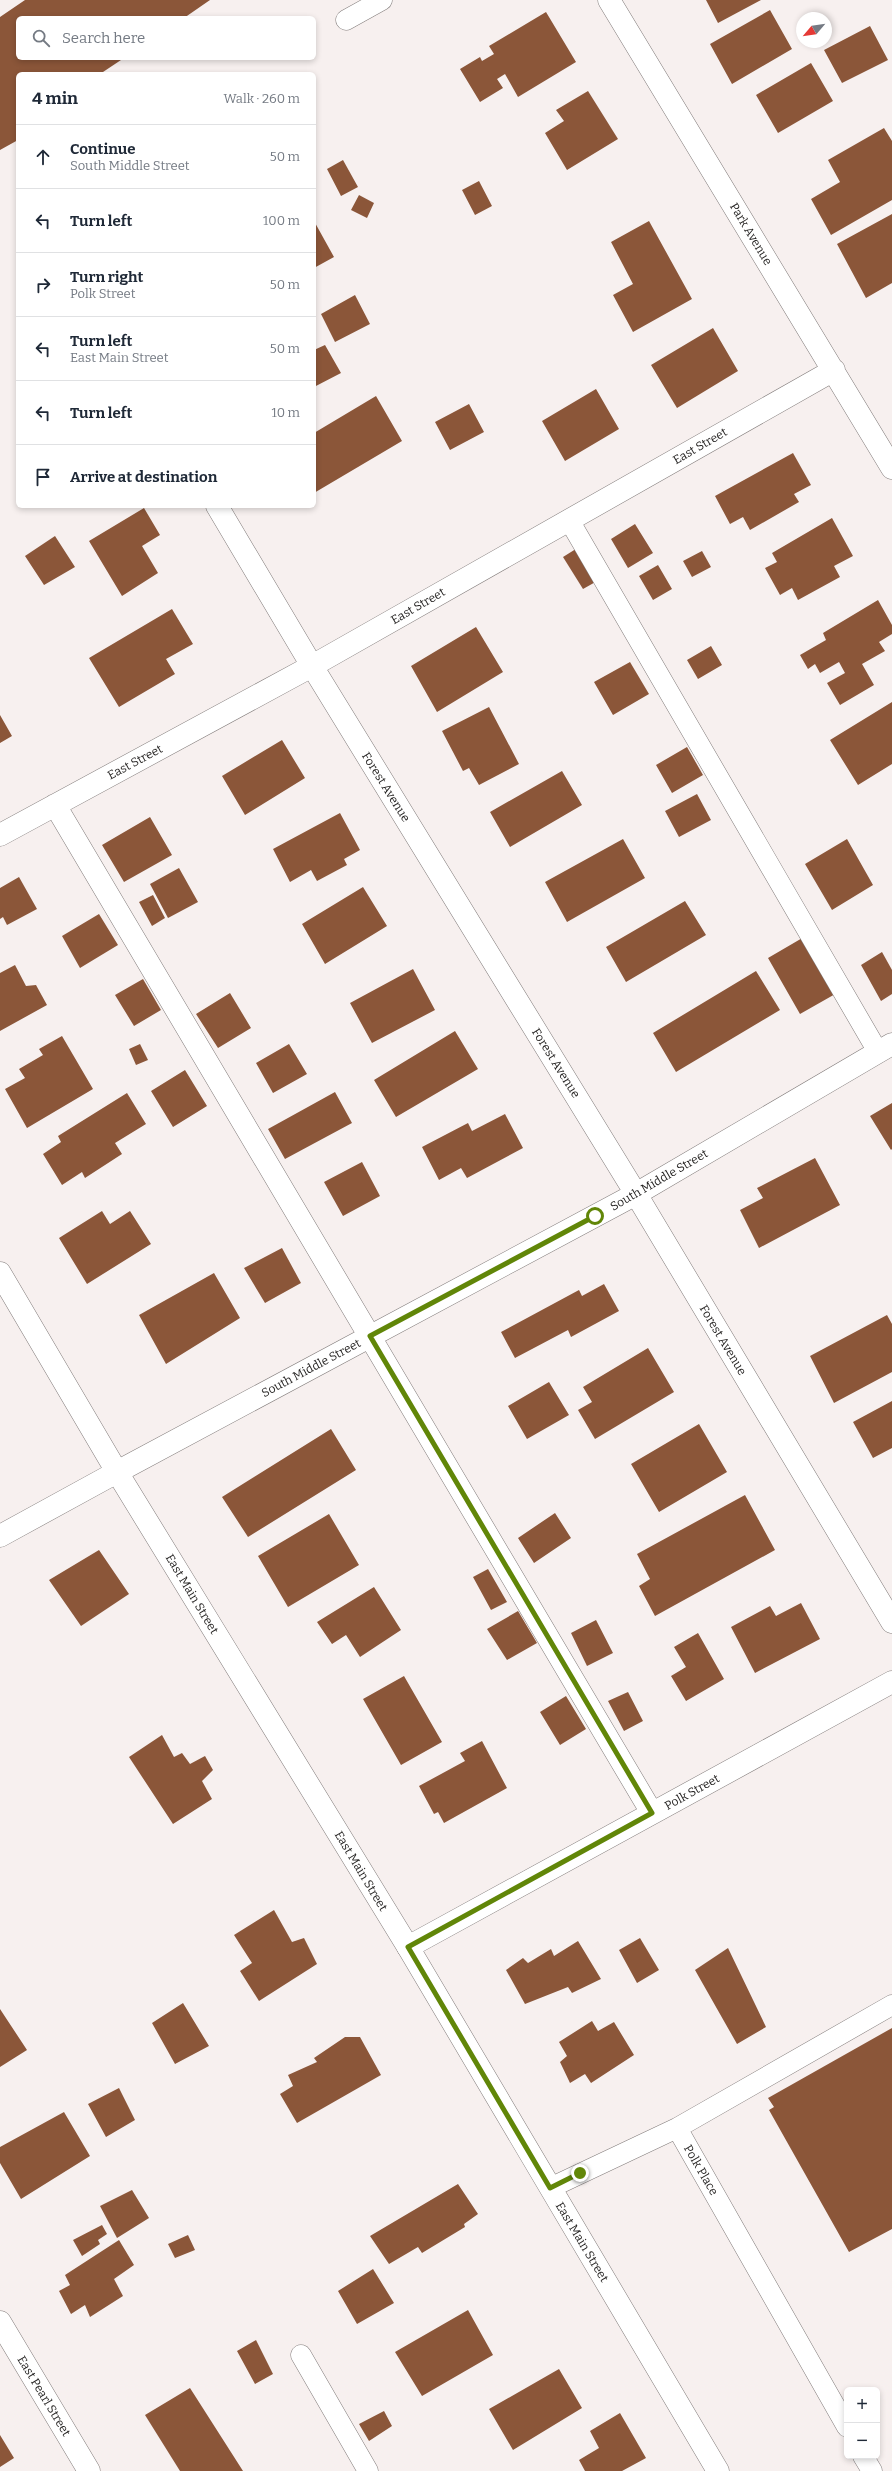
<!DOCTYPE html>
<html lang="en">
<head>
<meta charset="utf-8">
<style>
  body { margin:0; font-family:Bitter,serif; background:#f6f6f7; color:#1f2937 }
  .controls { position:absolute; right:12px; bottom:12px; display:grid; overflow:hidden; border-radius:6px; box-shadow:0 2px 6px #0003 }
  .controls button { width:36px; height:36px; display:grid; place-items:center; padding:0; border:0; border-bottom:1px solid #e0e1e3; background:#fff; color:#1f2937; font:20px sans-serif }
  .compass { position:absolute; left:796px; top:12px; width:36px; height:36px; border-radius:50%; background:#fff; box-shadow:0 2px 6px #0003; rotate:241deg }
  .stop { position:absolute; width:12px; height:12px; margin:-9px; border:3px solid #618608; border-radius:50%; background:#fff }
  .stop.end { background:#618608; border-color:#fff; box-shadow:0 1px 4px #0008 }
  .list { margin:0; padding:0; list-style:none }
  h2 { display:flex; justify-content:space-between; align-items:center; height:52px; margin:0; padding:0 16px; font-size:17px }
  h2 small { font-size:13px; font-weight:400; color:#747a83 }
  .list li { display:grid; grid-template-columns:26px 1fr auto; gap:12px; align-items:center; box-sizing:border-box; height:64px; padding:0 16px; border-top:1px solid #e0e1e3 }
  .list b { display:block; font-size:15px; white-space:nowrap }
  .list p { margin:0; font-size:13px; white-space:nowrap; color:#747a83 }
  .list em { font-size:13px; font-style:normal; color:#747a83 }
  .icon { flex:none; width:22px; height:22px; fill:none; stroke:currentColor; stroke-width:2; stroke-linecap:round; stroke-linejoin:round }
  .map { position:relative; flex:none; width:892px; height:2471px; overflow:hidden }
  .search { position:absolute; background:#fff; box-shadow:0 2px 6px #0003; left:16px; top:16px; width:300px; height:44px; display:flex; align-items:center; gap:10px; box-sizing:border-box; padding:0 14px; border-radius:6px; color:#747a83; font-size:15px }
  .panel { position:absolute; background:#fff; box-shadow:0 2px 6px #0003; left:16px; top:72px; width:300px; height:436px; border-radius:6px }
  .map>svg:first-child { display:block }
</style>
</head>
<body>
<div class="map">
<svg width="892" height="2471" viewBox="0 0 892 2471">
  <rect width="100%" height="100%" fill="#f7f0ef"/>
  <path fill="#8b5639" d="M25,0H210L184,18H18V58H124L100,74H18V140L0,150V17Z
    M706,0H761L718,23Z
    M770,10L792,49L732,84L710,44Z
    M546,12L576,62L518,97L505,74L497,79L503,88L480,102L460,69L480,57L482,61L494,54L489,46Z
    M870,26L888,60L842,83L824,50Z
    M811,63L833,101L778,133L756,95Z
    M588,91L618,139L567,170L545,133L564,121L556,110Z
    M884,128L892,141V200L831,235L811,199L840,182L828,160Z
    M343,160L358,187L341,196L327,169Z
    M479,181L492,206L475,215L462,190Z
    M359,195L374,203L367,218L351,210Z
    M892,214V283L866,298L837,244Z
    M314,221L334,257L314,268Z
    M649,221L692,299L633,332L613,295L633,284L611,242Z
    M355,295L370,324L335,342L321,314Z
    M713,328L738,371L677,408L651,365Z
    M325,345L341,373L314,387V350Z
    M596,389L619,429L565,461L542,421Z
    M376,396L402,441L314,493V433Z
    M469,404L484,432L450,450L435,422Z
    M793,453L811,485L794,494L799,502L750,530L743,517L730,524L715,496Z
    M144,508L160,535L142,546L158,573L122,596L89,541Z
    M832,518L853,556L834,566L840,577L798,600L792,588L780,595L765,568L777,562L772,553Z
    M635,524L653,553L628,568L611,539Z
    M55,536L75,567L44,585L25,556Z
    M579,547L599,580L583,589L563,557Z
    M702,551L711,567L692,577L683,561Z
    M658,565L672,589L653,600L639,576Z
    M878,600L892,625V634L879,642L885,651L862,664L874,685L840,705L827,683L845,673L839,662L820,673L815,664L808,669L800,655L826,640L823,633Z
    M172,609L193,644L166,659L175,674L119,707L89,658Z
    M476,627L503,672L437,712L411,666Z
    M711,646L722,665L698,679L687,660Z
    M630,662L649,694L613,715L594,682Z
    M892,702V764L858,785L830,740Z
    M489,707L519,764L479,785L469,768L463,771L442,731Z
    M0,715L12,736L0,743Z
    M282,740L305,778L245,815L222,776Z
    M687,747L703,775L672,793L656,765Z
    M562,771L582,805L510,847L490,812Z
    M697,794L711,820L679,837L665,811Z
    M340,813L360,850L344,859L347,865L317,881L311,870L290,882L273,849Z
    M150,817L172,855L124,882L102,845Z
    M623,839L645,878L567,922L545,882Z
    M847,839L873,885L832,910L805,864Z
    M179,868L198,902L168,918L150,884Z
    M19,877L37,909L7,925L3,917L0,919V888Z
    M363,887L387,926L325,964L302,924Z
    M153,895L165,918L152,926L139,902Z
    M685,901L706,935L626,982L606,947Z
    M99,914L118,945L80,968L62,936Z
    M804,937L837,993L800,1014L768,958Z
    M882,952L892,970V994L881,1001L861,965Z
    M15,965L26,986L36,985L47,1005L0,1031V973Z
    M413,969L435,1010L372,1043L350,1003Z
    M756,971L780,1010L676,1072L653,1033Z
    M143,979L161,1010L134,1026L115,995Z
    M230,993L251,1028L218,1048L196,1014Z
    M455,1031L478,1069L396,1117L374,1080Z
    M62,1036L93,1089L27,1128L5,1089L25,1078L19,1069L43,1055L39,1049Z
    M140,1044L148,1060L136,1065L129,1049Z
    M289,1044L307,1074L273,1093L256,1063Z
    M185,1070L207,1106L173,1127L151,1091Z
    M335,1092L352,1123L285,1159L268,1129Z
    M127,1093L146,1124L115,1143L122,1154L85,1178L82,1172L62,1185L43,1154L61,1142L58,1136Z
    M892,1103V1149L891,1150L870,1116Z
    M505,1114L523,1148L467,1178L461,1168L439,1180L422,1147L468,1123L472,1131Z
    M815,1158L840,1205L759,1248L740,1210L763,1198L757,1188Z
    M362,1162L380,1196L343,1216L324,1182Z
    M102,1211L110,1224L130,1211L151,1244L87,1284L59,1238Z
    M282,1248L301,1283L265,1303L244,1268Z
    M214,1273L240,1318L166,1364L139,1315Z
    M604,1284L619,1311L571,1337L568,1330L515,1358L501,1332L579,1290L582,1296Z
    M887,1315L892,1324V1372L834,1403L810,1356Z
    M648,1348L674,1392L595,1439L578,1410L592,1402L583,1387Z
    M549,1382L569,1415L527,1439L508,1406Z
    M892,1401V1448L873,1458L853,1422Z
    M699,1424L727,1472L659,1512L631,1464Z
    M331,1429L356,1470L248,1537L222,1497Z
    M745,1495L775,1550L655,1616L639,1586L650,1579L637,1554Z
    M555,1513L571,1538L534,1563L518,1538Z
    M329,1514L359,1565L288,1607L258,1556Z
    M99,1550L129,1594L81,1626L49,1580Z
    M488,1569L507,1602L491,1610L473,1577Z
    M374,1587L401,1630L360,1657L346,1635L332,1644L317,1622Z
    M801,1603L820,1639L755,1673L731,1627L770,1606L776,1616Z
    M518,1611L537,1643L507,1660L487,1629Z
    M596,1620L613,1653L587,1666L571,1633Z
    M698,1633L724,1679L686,1701L671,1676L686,1667L674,1647Z
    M404,1676L442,1742L401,1765L363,1699Z
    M628,1692L643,1721L624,1731L608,1701Z
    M566,1696L586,1729L560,1745L540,1712Z
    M162,1735L174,1757L182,1753L190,1764L205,1756L213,1770L202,1781L212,1799L173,1824L129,1757Z
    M482,1741L507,1788L444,1823L438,1812L434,1814L419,1786L465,1761L460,1753Z
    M274,1910L292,1942L304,1938L317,1964L259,2001L240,1971L252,1963L234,1935Z
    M640,1938L659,1970L637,1983L619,1950Z
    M578,1941L601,1979L572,1993L568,1987L525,2004L506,1970L523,1958L528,1963L551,1949L554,1956Z
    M728,1948L766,2027L737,2044L695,1970Z
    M183,2003L209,2046L175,2064L152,2023Z
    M0,2009L27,2050L0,2067Z
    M592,2021L598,2031L614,2022L634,2055L591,2083L585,2074L570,2083L560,2062L567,2056L559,2042Z
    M892,2028V2229L849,2252L769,2110L774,2107L768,2098Z
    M345,2037H360L381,2075L297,2123L280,2094L293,2086L288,2075L317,2062L314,2058Z
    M119,2088L135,2120L106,2137L88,2104Z
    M64,2112L90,2156L21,2199L0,2163V2147Z
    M458,2184L478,2214L464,2224L465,2227L422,2253L418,2247L389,2264L370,2236Z
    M132,2190L149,2218L117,2238L100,2206Z
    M102,2225L107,2234L98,2240L100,2244L82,2256L73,2240Z
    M188,2235L195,2250L175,2258L168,2244Z
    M119,2240L134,2265L114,2279L123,2296L90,2317L85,2305L71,2314L59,2291L70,2285L65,2275Z
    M373,2269L394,2303L357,2324L338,2291Z
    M468,2310L493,2355L422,2396L395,2352Z
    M256,2340L273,2374L255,2384L237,2351Z
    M559,2369L582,2408L513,2450L489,2409Z
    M190,2388L243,2471H180L145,2415Z
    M384,2411L392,2426L369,2441L359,2424Z
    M620,2413L646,2458L622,2471H585L579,2460L599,2448L590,2431Z
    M0,2435L14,2458L0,2467Z"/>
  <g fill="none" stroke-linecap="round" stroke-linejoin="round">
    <defs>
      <path id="lane" d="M346,20L382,0
        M569,520L878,1052
        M677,2128L847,2427
        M550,2188L677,2128L892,2005
        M301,2355L368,2471
        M863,2456L872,2471"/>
      <path id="street" d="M609,0L892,468
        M217,506L312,666L636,1194L892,1622
        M55,805L652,1813
        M0,835L312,666L834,370
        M117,1472L636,1194L892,1044
        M408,1947L892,1682
        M0,2322L89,2471"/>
      <path id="secondary" d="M0,1273L117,1472L408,1947L718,2471
        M0,1536L117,1472"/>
    </defs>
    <use href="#lane" stroke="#827c7b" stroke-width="21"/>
    <use href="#street" stroke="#827c7b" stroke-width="23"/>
    <use href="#secondary" stroke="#827c7b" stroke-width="23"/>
    <use href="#lane" stroke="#fff" stroke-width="20"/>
    <use href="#street" stroke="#fff" stroke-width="22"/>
    <use href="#secondary" stroke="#fff" stroke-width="22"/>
  </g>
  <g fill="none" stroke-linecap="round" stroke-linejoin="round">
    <path stroke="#618608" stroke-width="5" d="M580,2173L550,2188L408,1947L652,1813L370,1336L595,1216"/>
  </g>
  <g text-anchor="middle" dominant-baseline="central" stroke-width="4" stroke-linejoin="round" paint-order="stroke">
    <g font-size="12" fill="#272524" stroke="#fff">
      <text transform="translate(751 234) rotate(59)">Park Avenue</text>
      <text transform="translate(700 446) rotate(-30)">East Street</text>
      <text transform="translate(418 606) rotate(-30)">East Street</text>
      <text transform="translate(135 762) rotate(-28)">East Street</text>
      <text transform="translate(386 787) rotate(58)">Forest Avenue</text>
      <text transform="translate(556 1063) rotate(58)">Forest Avenue</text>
      <text transform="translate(659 1180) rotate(-30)">South Middle Street</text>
      <text transform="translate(723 1340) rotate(59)">Forest Avenue</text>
      <text transform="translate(311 1368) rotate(-28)">South Middle Street</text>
      <text transform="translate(192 1594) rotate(59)">East Main Street</text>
      <text transform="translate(692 1792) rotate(-29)">Polk Street</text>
      <text transform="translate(361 1871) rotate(59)">East Main Street</text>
      <text transform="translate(701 2170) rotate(60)">Polk Place</text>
      <text transform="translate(582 2242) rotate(59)">East Main Street</text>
      <text transform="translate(44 2396) rotate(59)">East Pearl Street</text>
    </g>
  </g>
</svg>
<div class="controls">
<button>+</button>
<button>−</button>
</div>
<svg class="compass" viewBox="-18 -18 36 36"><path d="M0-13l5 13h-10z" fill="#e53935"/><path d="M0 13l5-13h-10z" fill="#747a83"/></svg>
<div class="stop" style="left:595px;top:1216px"></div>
<div class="stop end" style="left:580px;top:2173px"></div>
<div class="search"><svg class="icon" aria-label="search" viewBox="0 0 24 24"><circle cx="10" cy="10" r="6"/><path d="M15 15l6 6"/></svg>Search here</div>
<section class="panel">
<h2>4 min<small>Walk · 260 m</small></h2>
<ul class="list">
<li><svg class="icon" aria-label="ahead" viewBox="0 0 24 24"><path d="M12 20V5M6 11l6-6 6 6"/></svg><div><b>Continue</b><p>South Middle Street</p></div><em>50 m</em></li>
<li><svg class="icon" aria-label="left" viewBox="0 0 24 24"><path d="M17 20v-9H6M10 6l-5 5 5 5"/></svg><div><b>Turn left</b></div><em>100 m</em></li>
<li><svg class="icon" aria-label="right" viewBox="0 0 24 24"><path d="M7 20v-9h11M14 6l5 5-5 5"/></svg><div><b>Turn right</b><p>Polk Street</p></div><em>50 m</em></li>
<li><svg class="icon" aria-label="left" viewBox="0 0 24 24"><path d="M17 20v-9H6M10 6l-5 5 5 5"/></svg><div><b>Turn left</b><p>East Main Street</p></div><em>50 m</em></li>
<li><svg class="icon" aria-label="left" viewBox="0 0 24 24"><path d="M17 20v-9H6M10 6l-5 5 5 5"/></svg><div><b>Turn left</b></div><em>10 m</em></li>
<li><svg class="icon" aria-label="arrive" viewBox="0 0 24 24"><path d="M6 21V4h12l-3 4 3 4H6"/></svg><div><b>Arrive at destination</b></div></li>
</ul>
</section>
</div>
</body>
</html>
